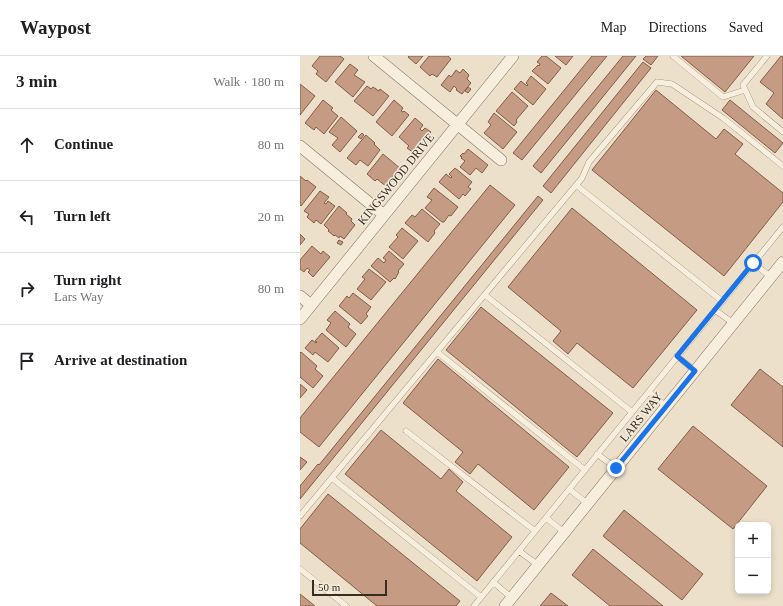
<!DOCTYPE html>
<html lang="en">
<head>
<meta charset="utf-8">
<style>
  body { margin:0; font-family:"Times New Roman",serif; background:#f6f6f6; color:#202124 }
  .controls { position:absolute; right:12px; bottom:12px; display:grid; overflow:hidden; border-radius:6px; box-shadow:0 2px 6px #0003 }
  .controls button { width:36px; height:36px; display:grid; place-items:center; padding:0; border:0; border-bottom:1px solid #e0e0e0; background:#fff; color:#202124; font:20px sans-serif }
  .scale { position:absolute; left:12px; bottom:10px; width:75px; box-sizing:border-box; padding-left:4px; border:2px solid #392c22; border-top:0; font-size:11px; line-height:14px; white-space:nowrap; color:#392c22; -webkit-text-stroke:3px #f3eada; paint-order:stroke }
  .stop { position:absolute; width:12px; height:12px; margin:-9px; border:3px solid #1a73e8; border-radius:50%; background:#fff }
  .stop.end { background:#1a73e8; border-color:#fff; box-shadow:0 1px 4px #0008 }
  .list { margin:0; padding:0; list-style:none }
  h2 { display:flex; justify-content:space-between; align-items:center; height:52px; margin:0; padding:0 16px; font-size:17px }
  h2 small { font-size:13px; font-weight:400; color:#757577 }
  .list li { display:grid; grid-template-columns:26px 1fr auto; gap:12px; align-items:center; box-sizing:border-box; height:72px; padding:0 16px; border-top:1px solid #e0e0e0 }
  .list b { display:block; font-size:15px; white-space:nowrap }
  .list p { margin:0; font-size:13px; white-space:nowrap; color:#757577 }
  .list em { font-size:13px; font-style:normal; color:#757577 }
  .icon { flex:none; width:22px; height:22px; fill:none; stroke:currentColor; stroke-width:2; stroke-linecap:round; stroke-linejoin:round }
  .map { position:relative; flex:none; width:483px; height:550px; overflow:hidden }
  header { display:flex; align-items:center; gap:24px; box-sizing:border-box; height:56px; padding:0 20px; background:#fff; border-bottom:1px solid #e0e0e0 }
  header strong { font-size:19px }
  nav { display:flex; gap:22px; margin-inline-start:auto; font-size:14px }
  main { display:flex }
  aside { flex:1; background:#fff }
  .map>svg:first-child { display:block }
</style>
</head>
<body>
<header>
<strong>Waypost</strong>
<nav><a>Map</a><a>Directions</a><a>Saved</a></nav>
</header>
<main>
<aside>
<h2>3 min<small>Walk · 180 m</small></h2>
<ul class="list">
<li><svg class="icon" aria-label="ahead" viewBox="0 0 24 24"><path d="M12 20V5M6 11l6-6 6 6"/></svg><div><b>Continue</b></div><em>80 m</em></li>
<li><svg class="icon" aria-label="left" viewBox="0 0 24 24"><path d="M17 20v-9H6M10 6l-5 5 5 5"/></svg><div><b>Turn left</b></div><em>20 m</em></li>
<li><svg class="icon" aria-label="right" viewBox="0 0 24 24"><path d="M7 20v-9h11M14 6l5 5-5 5"/></svg><div><b>Turn right</b><p>Lars Way</p></div><em>80 m</em></li>
<li><svg class="icon" aria-label="arrive" viewBox="0 0 24 24"><path d="M6 21V4h12l-3 4 3 4H6"/></svg><div><b>Arrive at destination</b></div></li>
</ul>
</aside>
<div class="map">
<svg width="483" height="550" viewBox="0 0 483 550">
  <rect width="100%" height="100%" fill="#ece0cb"/>
  <path fill="#c69b84" stroke="#845c48" d="M20,0H40L44,3L26,26L16,18L18,15L12,10Z
    M109,0H123L116,8L108,1Z
    M129,0H148L151,3L137,21L132,18L130,20L120,11Z
    M242,0H246L261,12L248,28L232,15L238,9L239,10L240,8L237,6Z
    M255,0H273L266,9Z
    M292,0H307L222,104L213,97Z
    M323,0H336L241,117L233,110Z
    M346,0H358L351,9L343,3Z
    M381,0H454L425,36Z
    M481,0H483V63L466,48L474,37L460,26Z
    M343,6L351,12L251,137L243,130Z
    M50,8L58,14L54,19L65,26L53,41L35,26Z
    M163,13L169,19L167,23L171,27L162,38L156,34L157,33L154,30L150,36L141,29L149,19L151,21L156,14L160,17Z
    M231,20L246,33L233,49L214,33L221,25L227,30L228,29L226,27Z
    M0,28L15,40L0,59Z
    M67,30L71,33L73,31L79,35L80,33L89,40L73,60L54,45Z
    M168,31L171,33L168,37L165,35Z
    M356,34L416,83L424,73L443,88L435,98L483,137V146L424,220L292,114Z
    M212,36L228,50L216,64L217,66L214,70L196,55Z
    M23,44L33,52L31,54L38,60L24,78L16,71L14,74L5,67Z
    M94,44L103,52L101,55L103,56L104,55L109,59L92,80L76,66Z
    M430,44L483,87L475,97L422,54Z
    M194,57L217,76L203,93L184,77L191,69L188,66Z
    M41,61L57,75L40,96L32,89L38,82L29,76Z
    M115,62L123,69L120,73L122,75L125,72L131,76L114,97L107,92L109,90L99,81Z
    M62,77L64,79L61,83L58,81Z
    M66,79L75,87L74,88L80,94L68,110L60,104L56,109L47,102Z
    M168,93L188,109L182,117L176,112L170,119L160,111L165,105L161,102L162,101L160,100L163,97L164,98Z
    M83,98L101,113L87,131L77,123L75,125L67,118Z
    M155,112L172,126L168,131L171,133L165,140L163,138L159,143L139,126L146,118L151,122L152,121L149,118Z
    M0,120L6,125L7,124L16,131L1,150L0,149Z
    M190,129L215,149L19,391L0,376V362Z
    M134,132L158,151L151,160L149,159L144,166H142L125,152L132,144L127,141Z
    M20,135L29,141L24,147L26,148L28,145L35,150L21,168L16,164L14,167L7,161L9,158L4,155Z
    M238,140L243,144L0,443V430L18,408L19,409Z
    M39,150L47,157L46,158L52,163L51,165L55,169L44,183L40,180L39,182L35,179L34,180L28,175L29,174L24,169Z
    M272,152L397,254L333,332L277,287L268,298L253,285L261,275L208,231Z
    M122,153L140,168L134,175L135,177L128,186L105,167L112,159L115,161Z
    M102,172L118,185L103,203L89,191L98,181L96,179Z
    M0,178L5,183L0,189Z
    M39,184L43,186L41,189L37,187Z
    M12,190L21,198L23,195L30,201L13,221L8,216L10,214L7,212L4,216L0,213V204Z
    M89,195L104,208L98,215L99,216L95,223L94,222L90,226L71,210L78,202L84,207L86,204L83,202Z
    M69,213L86,226L71,244L57,233L65,223L62,221Z
    M53,237L71,251L66,258L68,260L61,268L39,250L47,240L49,242Z
    M181,251L313,357L277,401L146,294Z
    M35,255L50,268L48,271L56,278L46,291L26,274L31,267L27,264Z
    M22,277L39,292L28,306L15,296L13,299L5,292L12,284L16,287L17,286L15,285Z
    M1,296L17,310L15,313L23,320L13,332L0,321V297Z
    M138,303L269,411L234,454L178,408L170,418L155,406L163,396L103,347Z
    M460,313L483,331V391L431,349Z
    M0,328L7,334L0,342Z
    M393,370L467,430L433,473L358,413Z
    M81,374L141,423L149,413L163,426L156,435L212,481L177,525L45,418Z
    M0,401L7,406L0,414Z
    M28,438L160,545L156,550H77L0,487V473Z
    M324,454L403,518L382,544L303,480Z
    M293,493L363,550H310L272,519Z
    M251,537L268,550H240Z
    M0,538L15,550H0Z"/>
  <g fill="none" stroke-linecap="round" stroke-linejoin="round">
    <defs>
      <path id="service" d="M373,0L423,41L445,34
        M467,0L443,29L453,51L483,76
        M276,129L422,245
        M453,207L471,221
        M185,239L332,356
        M415,254L433,267
        M137,296L285,414
        M377,300L395,315
        M349,336L366,350
        M106,375L235,475
        M297,398L316,412
        M32,422L181,541
        M269,433L288,448
        M0,460L282,122L289,106L357,26L372,28L423,62L483,110
        M246,462L264,476
        M219,495L238,509
        M0,513L46,550
        M193,526L212,542
        M174,550L483,171"/>
      <path id="minor" d="M74,0L201,104
        M0,90L84,159
        M0,240L11,249
        M0,263L213,0
        M205,550L483,206"/>
    </defs>
    <use href="#service" stroke="#877260" stroke-width="6"/>
    <use href="#minor" stroke="#877260" stroke-width="12"/>
    <use href="#service" stroke="#f7eede" stroke-width="5.5"/>
    <use href="#minor" stroke="#f7eede" stroke-width="11"/>
  </g>
  <g fill="none" stroke-linecap="round" stroke-linejoin="round">
    <path stroke="#1a73e8" stroke-width="5" d="M316,412L395,315L377,300L453,207"/>
  </g>
  <g text-anchor="middle" dominant-baseline="central" stroke-width="3" stroke-linejoin="round" paint-order="stroke">
    <g font-size="12" fill="#392c22" stroke="#f3eada">
      <text transform="translate(96 123) rotate(-51)">KINGSWOOD DRIVE</text>
      <text transform="translate(341 361) rotate(-51)">LARS WAY</text>
    </g>
  </g>
</svg>
<div class="controls">
<button>+</button>
<button>−</button>
</div>
<div class="scale">50 m</div>
<div class="stop" style="left:453px;top:207px"></div>
<div class="stop end" style="left:316px;top:412px"></div>
</div>
</main>
</body>
</html>
